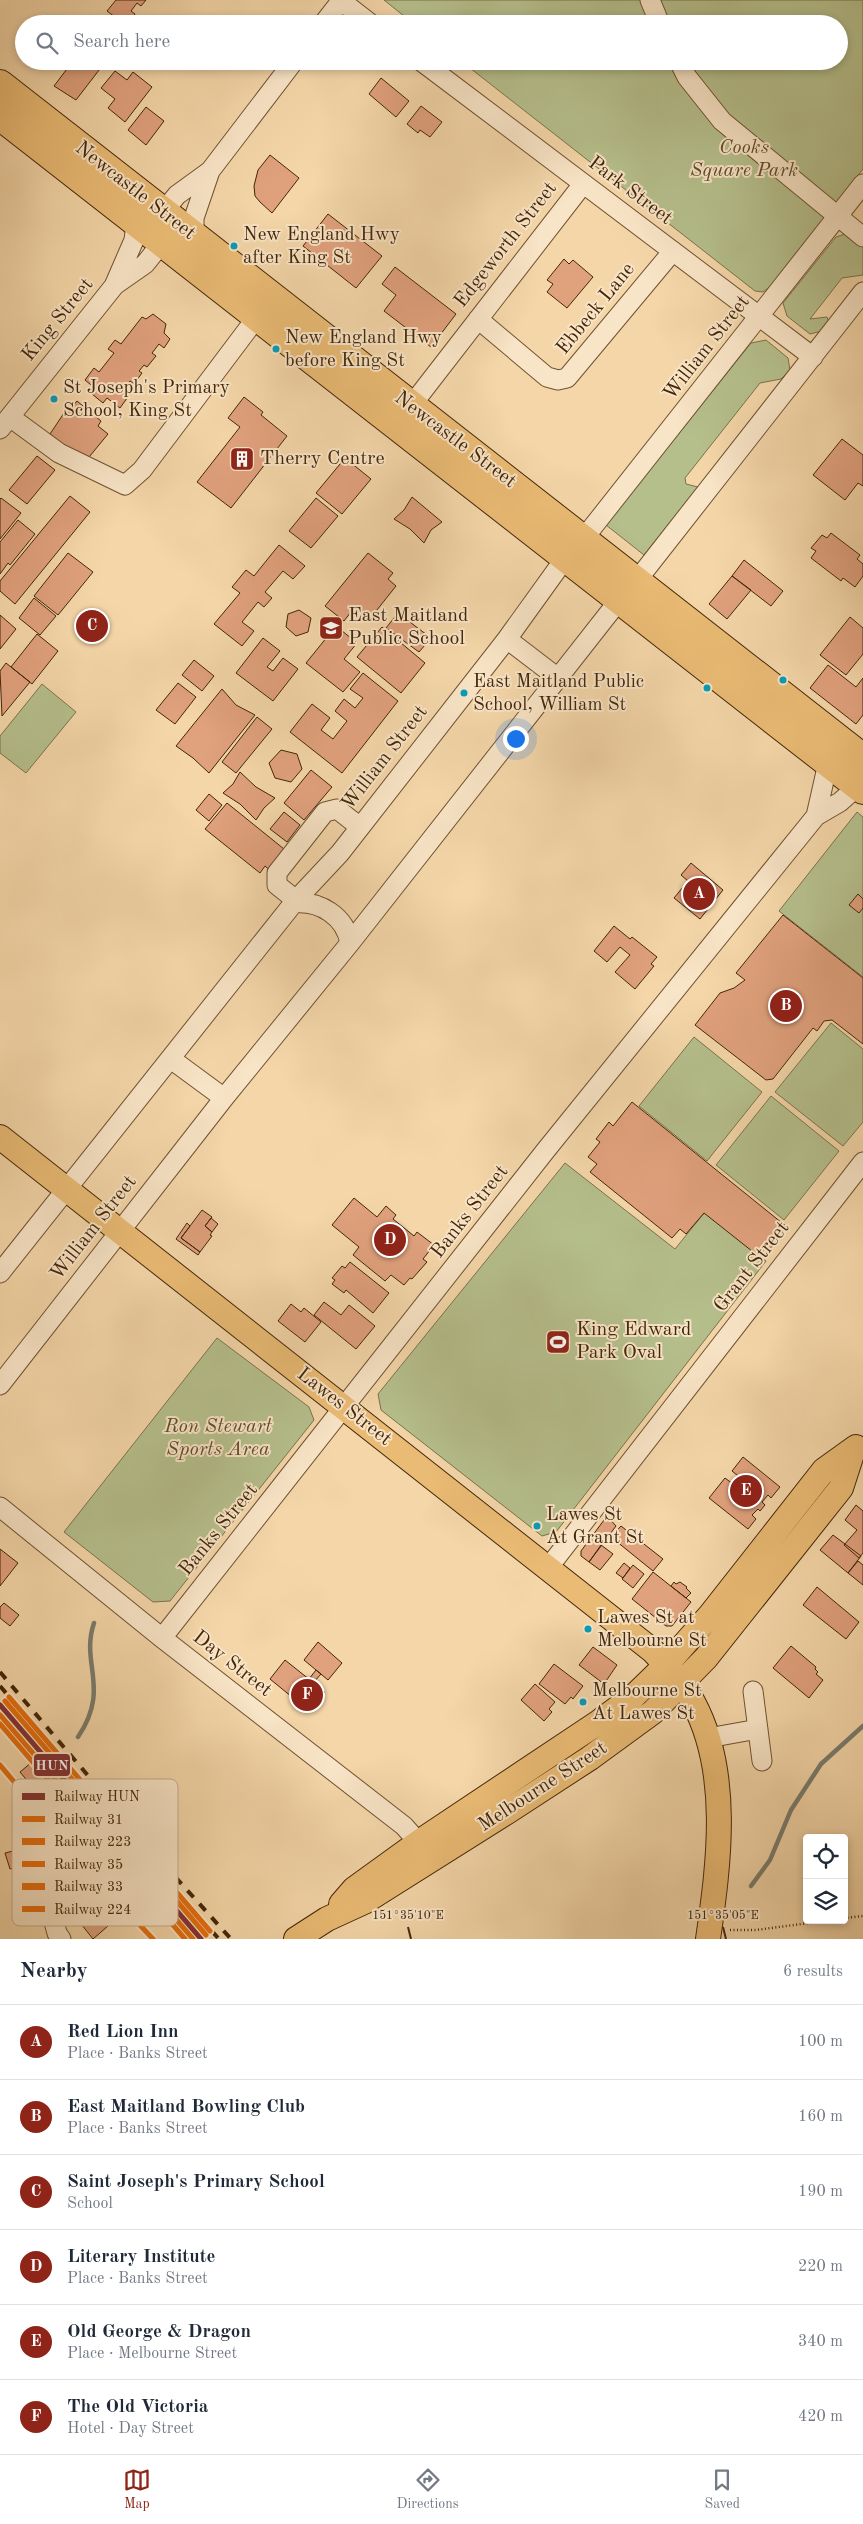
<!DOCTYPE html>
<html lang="en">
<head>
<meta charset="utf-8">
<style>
  body { margin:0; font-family:"Old Standard TT",serif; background:#f6f6f7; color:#1f2937 }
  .controls { position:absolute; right:15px; bottom:15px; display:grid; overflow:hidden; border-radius:5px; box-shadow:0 2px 8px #0003 }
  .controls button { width:45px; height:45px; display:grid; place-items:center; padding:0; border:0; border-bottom:1px solid #e0e1e3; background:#fff; color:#1f2937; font:25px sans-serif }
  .you { position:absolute; left:515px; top:738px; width:18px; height:18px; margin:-12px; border:4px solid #fff; border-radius:50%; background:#1a73e8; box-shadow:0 0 0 8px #1a73e833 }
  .badge { display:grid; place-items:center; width:32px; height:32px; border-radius:50%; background:#8f2418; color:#fff; font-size:16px; font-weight:700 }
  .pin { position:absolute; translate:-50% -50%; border:2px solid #fff; box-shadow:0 1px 5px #0006 }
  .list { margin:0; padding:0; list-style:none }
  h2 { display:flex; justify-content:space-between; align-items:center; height:65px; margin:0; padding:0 20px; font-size:21px }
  h2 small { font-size:16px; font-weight:400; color:#747a83 }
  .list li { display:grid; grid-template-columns:32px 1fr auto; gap:15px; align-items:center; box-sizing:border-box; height:75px; padding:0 20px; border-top:1px solid #e0e1e3 }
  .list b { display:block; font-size:19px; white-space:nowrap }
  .list p { margin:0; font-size:16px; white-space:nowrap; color:#747a83 }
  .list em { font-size:16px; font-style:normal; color:#747a83 }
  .icon { flex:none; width:28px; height:28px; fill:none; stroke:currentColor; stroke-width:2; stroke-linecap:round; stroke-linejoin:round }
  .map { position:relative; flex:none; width:863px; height:1939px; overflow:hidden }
  .search { position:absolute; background:#fff; box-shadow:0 2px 8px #0003; left:15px; right:15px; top:15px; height:55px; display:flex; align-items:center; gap:12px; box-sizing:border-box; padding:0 18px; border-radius:28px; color:#747a83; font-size:19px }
  .sheet { height:515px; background:#fff }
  nav { display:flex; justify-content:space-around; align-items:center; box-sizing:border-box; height:70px; border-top:1px solid #e0e1e3; background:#fff; font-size:14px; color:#747a83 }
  nav a { display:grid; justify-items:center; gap:2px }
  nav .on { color:#8f2418 }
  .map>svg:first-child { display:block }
</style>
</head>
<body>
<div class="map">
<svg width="863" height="1939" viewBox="0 0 863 1939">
  <rect width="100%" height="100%" fill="#f4d6a8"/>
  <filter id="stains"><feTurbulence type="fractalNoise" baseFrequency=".004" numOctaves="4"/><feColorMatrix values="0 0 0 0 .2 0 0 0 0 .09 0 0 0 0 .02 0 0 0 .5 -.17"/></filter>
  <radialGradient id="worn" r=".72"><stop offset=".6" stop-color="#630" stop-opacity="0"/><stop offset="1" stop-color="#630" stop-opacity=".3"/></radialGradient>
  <path fill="#b5bf8c" stroke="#7c724b" d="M384,0H863V169L771,286L763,292L755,291L461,61H839V24H414Z
    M845,234L863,247V275L842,278L810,319L827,317L829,322L822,331L810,334L787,316L783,303L836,237Z
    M766,340L788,358L790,370L781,379L760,383L685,478L686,484L698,487L644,555L606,525L751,343Z
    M42,684L76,712L26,773L0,753V736Z
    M857,812L863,817V977L779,911Z
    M831,1023L863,1049V1122L843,1146L775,1092Z
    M694,1037L762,1092L707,1161L639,1106Z
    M771,1096L839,1151L784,1220L716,1165Z
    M565,1163L675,1249L705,1212L766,1261L556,1532L542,1536L381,1410L378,1394Z
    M217,1338L309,1407L314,1420L170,1601L153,1602L64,1532Z"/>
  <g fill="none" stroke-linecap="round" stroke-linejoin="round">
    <path stroke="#7a7d6f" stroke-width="4.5" d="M78,1737C111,1688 80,1664 94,1623
      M751,1886L770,1860L791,1810L821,1764L863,1726"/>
  </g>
  <path fill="#e0a17d" stroke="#43260a" d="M116,0H146L141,6L137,3L131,11L135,14L128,24H124L107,11Z
    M73,61H106L76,100L54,86Z
    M115,71L127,80L133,72L152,87L125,122L108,108L115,99L101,88Z
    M381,78L409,101L396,117L369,94Z
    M421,106L442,122L430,137L420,130L418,133L407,124Z
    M146,107L164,121L146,145L128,130Z
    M270,155L299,178L272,213L260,202L255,196L254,186L258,170Z
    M328,214L382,256L356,288L303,246Z
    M564,259L569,264L573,260L593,277L567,308L547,292L553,284L547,280Z
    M395,267L456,314L431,347L384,311L396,295L382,284Z
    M153,314L166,324L164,333L170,339L164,348L159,344L152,353L156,356L147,367L144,365L139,371L142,373L134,384L130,381L124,390L130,394L120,408L107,398L103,403L92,394L96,389L85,380L94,368L99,372L114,353L108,349L115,340L121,344L142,317L146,319Z
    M244,397L263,412L261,415L287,436L231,508L197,482L240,427L228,418Z
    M77,401L101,421L98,426L108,434L85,462L50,434L64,413L66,414Z
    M842,439L863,455V486L858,483L845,500L813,475Z
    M37,456L55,470L27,504L9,490Z
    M345,458L371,479L342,514L316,493Z
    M70,496L90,512L15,604L0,591V581Z
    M412,497L442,522L431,530L424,543L410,529L394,519L404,510Z
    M1,498L21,513L0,539V499Z
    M316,498L338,516L311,548L289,531Z
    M18,520L35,534L10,565L8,563L0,574V542Z
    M831,533L860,555L857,559L863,564V576L855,587L843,578L841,581L811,558L816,551L811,548L822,535L827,538Z
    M279,545L305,566L293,579L283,571L265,592L272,598L264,607L258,602L242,622L254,631L242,646L214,624L240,593L232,587L246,570L254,576Z
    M68,553L93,572L58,615L34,596Z
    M368,553L393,573L388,579L396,586L369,620L354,608L344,621L325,606Z
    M744,560L783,591L771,606L732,576Z
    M732,576L751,590L727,619L709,604Z
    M34,598L56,616L40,635L19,618Z
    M299,610L311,618L308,632L296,636L286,627L288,614Z
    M398,613L431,638L419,652L386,628Z
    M0,615L16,629L0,649Z
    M850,617L863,628V654L846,675L820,655Z
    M336,626L357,643L344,659L360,672L343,692L306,663Z
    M382,627L425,663L401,693L357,657Z
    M37,634L58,651L32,684L11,667Z
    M263,638L280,651L267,667L273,671L283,658L298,669L273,701L236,673Z
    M194,660L214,676L202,691L182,675Z
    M6,663L30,682L2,716L0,671Z
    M828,665L856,687L863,678V715L856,724L810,688Z
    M363,673L398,701L342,773L290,732L312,704L330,718L321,730L333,739L347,721L335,711L344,699L355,708L363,698L350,689Z
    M178,683L196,697L175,724L156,710Z
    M222,689L236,705L255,715L209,773L193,758L176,746Z
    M257,717L272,729L236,773L222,762Z
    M281,750L297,754L302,769L291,782L275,778L269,763Z
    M311,770L332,787L304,820L284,803Z
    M240,772L256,787L275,798L264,808L256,820L240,804L223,793L233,784Z
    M209,794L222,805L209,821L196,810Z
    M227,803L284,849L274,874L265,866L260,873L205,829Z
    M284,812L300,825L287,842L270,829Z
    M691,863L723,890L700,919L674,898L688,881L681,875Z
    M858,894L863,899V908L859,913L849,905Z
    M783,915L863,978V1044L832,1020L824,1021L817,1031L813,1028L773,1079L766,1080L695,1025L720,993L734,988L745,980L736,973Z
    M614,926L630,939L632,937L657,957L651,964L654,966L635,989L615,972L630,955L620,947L607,962L594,951Z
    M632,1102L787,1227L762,1259L704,1213L686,1234L680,1229L672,1238L590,1172L597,1164L588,1157L600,1142L596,1139L609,1122L613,1126Z
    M354,1198L377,1217L386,1206L396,1215L393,1219L414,1236L417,1232L434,1245L423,1259L427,1262L412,1279L410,1278L404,1285L391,1275L385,1281L353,1255L359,1247L332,1225Z
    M202,1210L212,1217L205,1226L212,1232L210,1235L212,1236L200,1252L181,1238Z
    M211,1218L218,1224L212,1232L205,1226Z
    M187,1223L190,1226L181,1238L200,1252L198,1255L176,1239Z
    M350,1262L389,1293L373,1313L346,1290L344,1293L332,1284L335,1280L332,1278L342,1266L345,1268Z
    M324,1302L341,1315L349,1305L375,1326L356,1349L314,1315Z
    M291,1304L301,1312L304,1308L321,1322L305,1342L278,1321Z
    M743,1457L780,1487L771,1498L768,1495L762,1502L765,1505L760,1511L758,1509L752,1515L756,1519L748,1529L709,1498L725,1478L737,1487L743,1480L732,1471Z
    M856,1505L863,1511V1553L859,1558L844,1545L857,1530L845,1520Z
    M607,1516L616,1526L589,1562L581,1556V1551Z
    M621,1526L663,1559L653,1571L611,1537Z
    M833,1535L861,1556L848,1573L820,1550Z
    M601,1545L613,1554L600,1570L589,1562Z
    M0,1549L18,1563L0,1586Z
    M858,1561L863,1565V1585L848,1573Z
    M624,1563L630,1568L623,1578L616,1573Z
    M633,1565L644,1574L633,1588L622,1579Z
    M653,1572L691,1602L672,1626H666L632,1599Z
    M674,1582L676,1584L680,1582L687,1587L686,1588L691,1593L686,1598L671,1586Z
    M817,1587L859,1622L846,1639L803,1605Z
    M4,1603L19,1615L10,1626L0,1618V1607Z
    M318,1642L342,1663L328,1680L304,1660Z
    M791,1646L816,1667L815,1669L818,1672L816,1674L823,1680L809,1698L773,1668Z
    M593,1647L617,1665L604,1684L579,1665Z
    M285,1660L325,1692L309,1711L270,1679Z
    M554,1664L583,1686L573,1699L571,1697L565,1704L539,1684Z
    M316,1670L321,1674L313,1683L309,1679Z
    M535,1684L555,1702L549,1709L552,1712L544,1721L521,1700Z
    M38,1757L90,1817L71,1833L20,1772Z
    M21,1849L26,1865L10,1869L5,1853Z
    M92,1908L108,1926L93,1939L78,1920Z"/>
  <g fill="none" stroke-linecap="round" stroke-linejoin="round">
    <defs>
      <path id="minor" d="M340,0L371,24
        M650,0L660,24
        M323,24L341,1
        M421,61L813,357
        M679,61L687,77L722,121L863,237
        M163,212L177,195L210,171L294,61
        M194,237V218L210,171
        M115,285L145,264L161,244
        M478,319L547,377L558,380L567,378L673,251
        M411,406L583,184
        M10,417L59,453L125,485L142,470L257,317
        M0,429L114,286L134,240L136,224
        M584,538L863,184
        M638,579L863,292
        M507,639L558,678
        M816,816L828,763
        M296,900L277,885V873L325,812L337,809L360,827
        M295,903C320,901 345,916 350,943
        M171,1059L224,1098
        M0,1273L296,900L340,853L507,639L566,557
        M0,1385L224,1098L350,943L620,599
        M0,1507L162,1638L404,1826L427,1852
        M548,1568L863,1162
        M162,1638L546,1150L816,816L840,802L858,786
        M753,1691L762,1761
        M708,1738L758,1729
        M52,1914L57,1933L61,1939"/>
      <path id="major" d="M0,1137L653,1651C668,1667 683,1683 693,1702C731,1772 719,1863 708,1939
        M341,1904L354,1889L419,1842L599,1722L634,1696L666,1665L711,1614L824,1470L856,1447
        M296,1939L327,1919L364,1902L507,1812L590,1758L653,1712L706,1658L841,1488L853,1451"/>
      <path id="highway" d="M0,84L863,758
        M0,116L863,790"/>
    </defs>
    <use href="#minor" stroke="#6f5232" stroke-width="21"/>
    <use href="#major" stroke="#43260a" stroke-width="26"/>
    <use href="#highway" stroke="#43260a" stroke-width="30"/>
    <path stroke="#43260a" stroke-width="2.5" stroke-dasharray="1 2.5" stroke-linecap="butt" d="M104,1852L131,1882
      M94,1860L115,1843
      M844,1918L863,1916
      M70,1922L104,1899
      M730,1930H756L832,1920"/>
    <use href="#minor" stroke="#f8e4c6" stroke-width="19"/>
    <use href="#major" stroke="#eabb74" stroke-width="24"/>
    <use href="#highway" stroke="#eabb74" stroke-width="28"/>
    <path stroke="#43260a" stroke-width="4" stroke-dasharray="9 9" stroke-linecap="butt" d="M0,1672L152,1851L231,1939
      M0,1686L151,1863L219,1939"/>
    <defs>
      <path id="rail-1" d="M0,1705L201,1939"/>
      <path id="rail-2" d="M0,1715L193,1939"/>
      <path id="rail-3" d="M5,1701L206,1935"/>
      <path id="rail-4" d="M0,1724L185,1939"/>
      <path id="rail-5" d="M9,1697L210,1931"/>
      <path id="rail-6" d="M0,1765L87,1869L153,1939"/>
    </defs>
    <use href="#rail-1" stroke="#f8e4c6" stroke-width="9"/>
    <use href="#rail-2" stroke="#f8e4c6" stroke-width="9"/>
    <use href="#rail-3" stroke="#f8e4c6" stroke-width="9"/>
    <use href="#rail-4" stroke="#f8e4c6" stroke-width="9"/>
    <use href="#rail-5" stroke="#f8e4c6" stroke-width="9"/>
    <use href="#rail-6" stroke="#f8e4c6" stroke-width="9"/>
    <use href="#rail-1" stroke="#833134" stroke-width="5"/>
    <use href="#rail-2" stroke="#e56e0f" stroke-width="5"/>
    <use href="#rail-3" stroke="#e56e0f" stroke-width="5"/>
    <use href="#rail-4" stroke="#e56e0f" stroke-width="5"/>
    <use href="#rail-5" stroke="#e56e0f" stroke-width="5"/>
    <use href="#rail-6" stroke="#e56e0f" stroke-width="5"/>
  </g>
  <path fill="none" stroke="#43260a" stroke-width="2" d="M408,1927L411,1939M723,1927L726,1939"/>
  <defs>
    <symbol id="building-square" viewBox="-11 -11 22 22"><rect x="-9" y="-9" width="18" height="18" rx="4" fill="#8f2418" stroke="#f8e4c6"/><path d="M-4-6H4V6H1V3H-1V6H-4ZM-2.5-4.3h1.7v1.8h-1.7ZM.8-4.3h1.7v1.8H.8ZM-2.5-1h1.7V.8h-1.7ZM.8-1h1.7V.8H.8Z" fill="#fff"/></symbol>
    <symbol id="school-square" viewBox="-11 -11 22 22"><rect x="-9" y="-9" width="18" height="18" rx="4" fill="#8f2418" stroke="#f8e4c6"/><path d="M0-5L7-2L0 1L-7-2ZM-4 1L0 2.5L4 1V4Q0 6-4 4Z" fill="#fff"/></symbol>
    <symbol id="stadium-square" viewBox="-11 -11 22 22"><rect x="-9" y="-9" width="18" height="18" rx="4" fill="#8f2418" stroke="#f8e4c6"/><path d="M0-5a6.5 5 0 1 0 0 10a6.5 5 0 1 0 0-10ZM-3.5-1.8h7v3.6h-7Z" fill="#fff"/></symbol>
  </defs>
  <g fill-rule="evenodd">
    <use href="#building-square" x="228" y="445" width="28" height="28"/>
    <use href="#school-square" x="317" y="614" width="28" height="28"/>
    <use href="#stadium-square" x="544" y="1328" width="28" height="28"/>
  </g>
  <g fill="#079cba" stroke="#f8e4c6" stroke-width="2">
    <circle cx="234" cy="246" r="4.5"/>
    <circle cx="276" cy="349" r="4.5"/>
    <circle cx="54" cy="399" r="4.5"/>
    <circle cx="783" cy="680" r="4.5"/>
    <circle cx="707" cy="688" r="4.5"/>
    <circle cx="464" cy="693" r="4.5"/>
    <circle cx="537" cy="1526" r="4.5"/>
    <circle cx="588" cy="1629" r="4.5"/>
    <circle cx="583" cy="1702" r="4.5"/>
  </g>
  <g text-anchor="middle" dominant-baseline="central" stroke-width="4" stroke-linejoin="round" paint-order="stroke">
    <g font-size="19" fill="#43260a" stroke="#f8e4c6" text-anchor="start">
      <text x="243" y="235">New England Hwy<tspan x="243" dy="23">after King St</tspan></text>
      <text x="285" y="338">New England Hwy<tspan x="285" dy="23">before King St</tspan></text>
      <text x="63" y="388">St Joseph's Primary<tspan x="63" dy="23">School, King St</tspan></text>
      <text x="473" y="682">East Maitland Public<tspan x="473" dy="23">School, William St</tspan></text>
      <text x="546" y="1515">Lawes St<tspan x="546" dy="23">At Grant St</tspan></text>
      <text x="597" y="1618">Lawes St at<tspan x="597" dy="23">Melbourne St</tspan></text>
      <text x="592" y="1691">Melbourne St<tspan x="592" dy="23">At Lawes St</tspan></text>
    </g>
    <g font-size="20" font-style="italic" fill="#604c2a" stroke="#f8e4c6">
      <text x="744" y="148">Cooks<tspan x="744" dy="23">Square Park</tspan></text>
      <text x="218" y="1427">Ron Stewart<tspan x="218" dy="23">Sports Area</tspan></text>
    </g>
    <g font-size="20" fill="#43260a" stroke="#f8e4c6">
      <text transform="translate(135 191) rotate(38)">Newcastle Street</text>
      <text transform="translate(630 191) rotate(37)">Park Street</text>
      <text transform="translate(506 245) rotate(-52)">Edgeworth Street</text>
      <text transform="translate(596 309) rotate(-51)">Ebbeck Lane</text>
      <text transform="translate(58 320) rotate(-51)">King Street</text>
      <text transform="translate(707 348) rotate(-52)">William Street</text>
      <text transform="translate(455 440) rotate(37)">Newcastle Street</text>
      <text transform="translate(385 758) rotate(-52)">William Street</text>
      <text transform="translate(470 1212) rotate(-52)">Banks Street</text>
      <text transform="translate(94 1228) rotate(-52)">William Street</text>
      <text transform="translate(752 1267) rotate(-52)">Grant Street</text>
      <text transform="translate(344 1407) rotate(38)">Lawes Street</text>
      <text transform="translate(219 1530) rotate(-51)">Banks Street</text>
      <text transform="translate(232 1664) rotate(38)">Day Street</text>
      <text transform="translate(543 1787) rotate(-33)">Melbourne Street</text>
    </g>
    <g font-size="20" fill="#43260a" stroke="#f8e4c6" text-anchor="start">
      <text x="260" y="459">Therry Centre</text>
      <text x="348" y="616">East Maitland<tspan x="348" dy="23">Public School</tspan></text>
      <text x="576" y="1330">King Edward<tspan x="576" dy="23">Park Oval</tspan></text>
    </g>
  </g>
  <rect x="12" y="1779" width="166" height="147" rx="8" fill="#f8e4c6" stroke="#c2ab8e" stroke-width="1"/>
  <rect x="22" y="1793" width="23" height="7" fill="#833134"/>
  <rect x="22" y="1816" width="23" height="6" fill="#e56e0f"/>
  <rect x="22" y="1838" width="23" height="7" fill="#e56e0f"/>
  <rect x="22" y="1861" width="23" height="6" fill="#e56e0f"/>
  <rect x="22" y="1883" width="23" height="7" fill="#e56e0f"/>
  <rect x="22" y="1906" width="23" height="6" fill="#e56e0f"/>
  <g font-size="14" fill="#43260a">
    <text x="54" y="1801">Railway HUN</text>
    <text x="54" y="1824">Railway 31</text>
    <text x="54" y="1846">Railway 223</text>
    <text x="54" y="1869">Railway 35</text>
    <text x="54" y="1891">Railway 33</text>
    <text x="54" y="1914">Railway 224</text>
  </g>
  <g font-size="12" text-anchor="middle" fill="#43260a" stroke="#f8e4c6" stroke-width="4" stroke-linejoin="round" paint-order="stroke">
    <text x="408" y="1919">151°35'10"E</text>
    <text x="723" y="1919">151°35'05"E</text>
  </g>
  <rect stroke="#f8e4c6" stroke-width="2" x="33" y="1753" width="38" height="24" rx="5" fill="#833134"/>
  <g font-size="14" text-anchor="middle" font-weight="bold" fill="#fff">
    <text x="52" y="1770">HUN</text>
  </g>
  <rect width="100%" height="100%" filter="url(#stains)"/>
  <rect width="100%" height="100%" fill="url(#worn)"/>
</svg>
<div class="controls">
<button><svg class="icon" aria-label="locate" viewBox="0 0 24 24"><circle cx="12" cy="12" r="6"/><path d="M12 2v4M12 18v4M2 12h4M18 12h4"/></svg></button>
<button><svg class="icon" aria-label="layers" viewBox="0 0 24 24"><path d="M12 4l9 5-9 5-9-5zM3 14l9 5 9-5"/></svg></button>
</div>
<div class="you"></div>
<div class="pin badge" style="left:699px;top:894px">A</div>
<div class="pin badge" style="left:786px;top:1006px">B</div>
<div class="pin badge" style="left:92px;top:626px">C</div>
<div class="pin badge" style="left:390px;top:1240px">D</div>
<div class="pin badge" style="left:746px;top:1491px">E</div>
<div class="pin badge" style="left:307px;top:1695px">F</div>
<div class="search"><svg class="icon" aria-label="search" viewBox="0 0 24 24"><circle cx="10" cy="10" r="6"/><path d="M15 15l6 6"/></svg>Search here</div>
</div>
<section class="sheet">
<h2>Nearby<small>6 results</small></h2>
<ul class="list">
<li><span class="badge">A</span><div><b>Red Lion Inn</b><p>Place · Banks Street</p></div><em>100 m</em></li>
<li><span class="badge">B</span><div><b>East Maitland Bowling Club</b><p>Place · Banks Street</p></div><em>160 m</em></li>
<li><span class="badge">C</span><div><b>Saint Joseph's Primary School</b><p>School</p></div><em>190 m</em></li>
<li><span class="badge">D</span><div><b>Literary Institute</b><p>Place · Banks Street</p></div><em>220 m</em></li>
<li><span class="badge">E</span><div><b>Old George &amp; Dragon</b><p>Place · Melbourne Street</p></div><em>340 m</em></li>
<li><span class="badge">F</span><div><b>The Old Victoria</b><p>Hotel · Day Street</p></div><em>420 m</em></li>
</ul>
</section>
<nav>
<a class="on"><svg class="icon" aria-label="map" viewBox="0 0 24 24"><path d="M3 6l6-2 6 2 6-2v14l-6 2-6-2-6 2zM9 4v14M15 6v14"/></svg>Map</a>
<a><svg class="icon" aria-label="directions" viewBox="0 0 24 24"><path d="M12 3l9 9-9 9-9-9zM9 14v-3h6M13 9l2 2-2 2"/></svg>Directions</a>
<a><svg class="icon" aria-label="saved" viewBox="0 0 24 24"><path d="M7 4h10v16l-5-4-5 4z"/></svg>Saved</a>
</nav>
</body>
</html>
